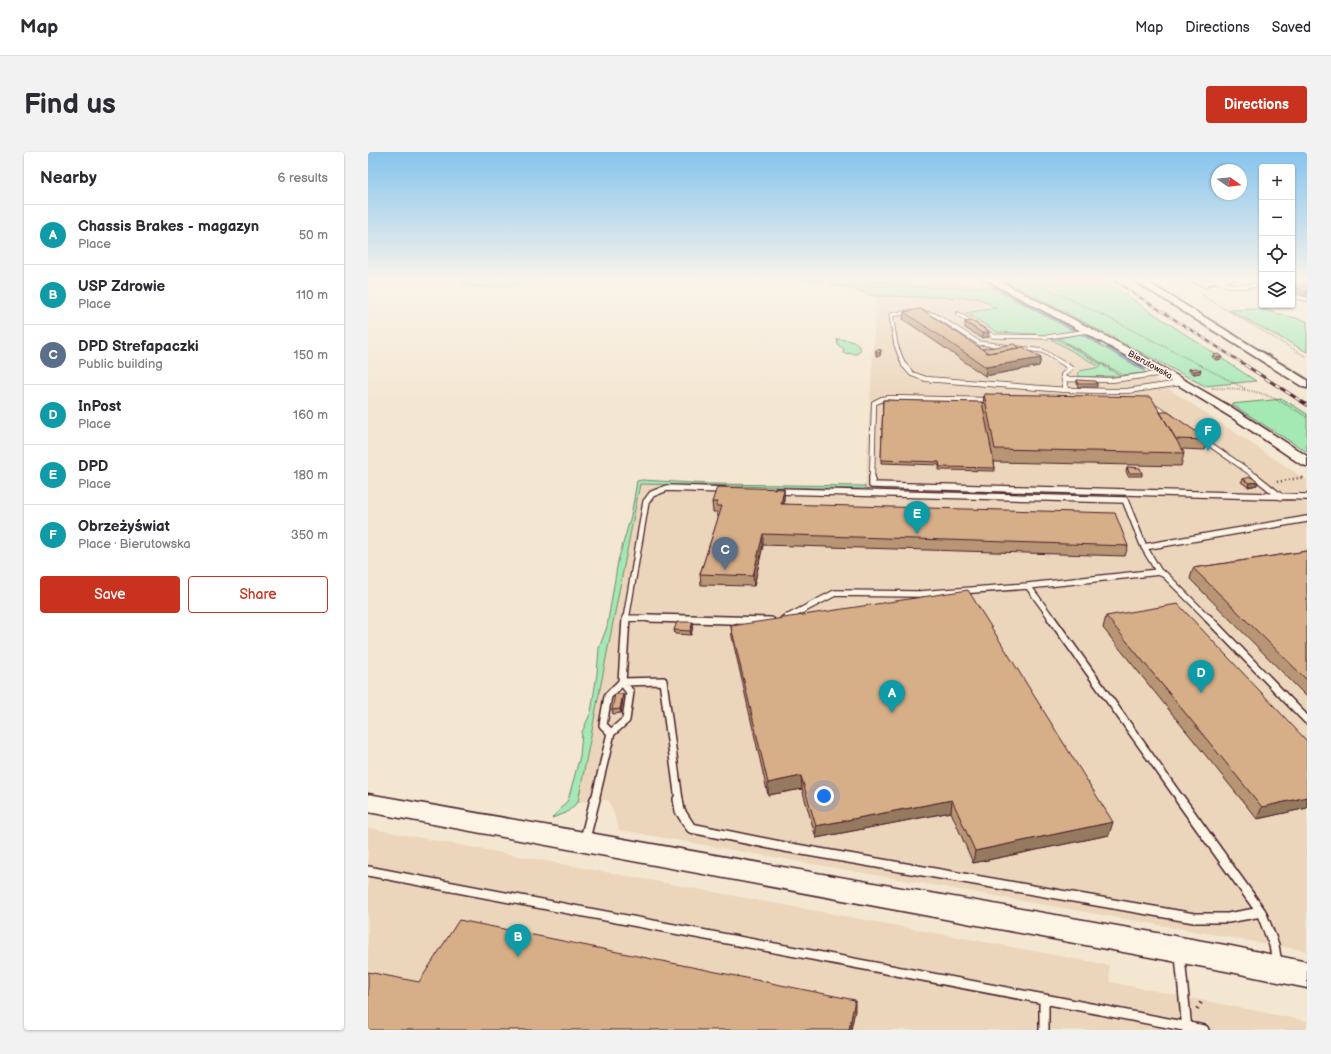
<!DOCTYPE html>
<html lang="en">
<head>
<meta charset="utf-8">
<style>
  body { margin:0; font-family:"Balsamiq Sans",sans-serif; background:#f2f2f3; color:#2b2b33 }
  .controls { position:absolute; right:12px; top:12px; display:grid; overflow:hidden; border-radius:4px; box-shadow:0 1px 3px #0004 }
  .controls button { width:36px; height:36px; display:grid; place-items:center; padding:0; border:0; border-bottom:1px solid #e1e1e2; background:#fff; color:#2b2b33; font:20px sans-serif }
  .compass { position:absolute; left:843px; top:12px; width:36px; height:36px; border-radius:50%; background:#fff; box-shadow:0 1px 3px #0004; rotate:104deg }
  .you { position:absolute; left:456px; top:644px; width:14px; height:14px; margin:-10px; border:3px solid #fff; border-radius:50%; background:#1a73e8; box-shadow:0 0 0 6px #1a73e833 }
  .badge { display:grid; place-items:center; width:26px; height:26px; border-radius:50%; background:#c8321e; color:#fff; font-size:13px; font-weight:700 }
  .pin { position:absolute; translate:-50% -33px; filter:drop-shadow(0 1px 2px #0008) }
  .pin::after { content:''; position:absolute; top:21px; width:14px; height:12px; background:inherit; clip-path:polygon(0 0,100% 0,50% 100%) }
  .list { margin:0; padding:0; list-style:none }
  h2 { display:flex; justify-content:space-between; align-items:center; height:52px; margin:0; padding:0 16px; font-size:17px }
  h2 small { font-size:13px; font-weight:400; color:#7c7c81 }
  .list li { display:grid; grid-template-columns:26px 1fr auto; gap:12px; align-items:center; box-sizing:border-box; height:60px; padding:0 16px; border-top:1px solid #e1e1e2 }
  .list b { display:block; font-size:15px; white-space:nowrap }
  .list p { margin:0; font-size:13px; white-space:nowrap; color:#7c7c81 }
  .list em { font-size:13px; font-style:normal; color:#7c7c81 }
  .actions { display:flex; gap:8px; padding:12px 16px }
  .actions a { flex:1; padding:9px 0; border:1px solid #c8321e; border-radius:4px; text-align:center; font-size:14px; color:#c8321e }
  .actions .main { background:#c8321e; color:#fff }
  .icon { flex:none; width:22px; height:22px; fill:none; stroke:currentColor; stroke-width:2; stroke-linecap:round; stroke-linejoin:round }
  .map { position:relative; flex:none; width:939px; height:878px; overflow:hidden; border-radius:4px }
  header { display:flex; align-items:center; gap:24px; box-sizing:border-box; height:56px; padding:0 20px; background:#fff; border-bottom:1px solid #e1e1e2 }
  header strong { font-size:19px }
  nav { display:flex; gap:22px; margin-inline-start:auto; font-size:14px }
  .intro { display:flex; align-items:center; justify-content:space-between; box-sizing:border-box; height:96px; padding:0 24px }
  h1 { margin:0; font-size:28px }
  .button { padding:10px 18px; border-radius:4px; background:#c8321e; color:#fff; font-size:14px; font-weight:700 }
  main { display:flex; gap:24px; padding:0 24px }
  aside { flex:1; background:#fff; border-radius:4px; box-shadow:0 1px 3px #0004 }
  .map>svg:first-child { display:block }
</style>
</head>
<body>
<header>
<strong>Map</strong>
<nav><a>Map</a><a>Directions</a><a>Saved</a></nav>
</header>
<div class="intro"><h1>Find us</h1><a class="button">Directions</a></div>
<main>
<aside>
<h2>Nearby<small>6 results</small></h2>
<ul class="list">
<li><span class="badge" style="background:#0f9aa8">A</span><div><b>Chassis Brakes - magazyn</b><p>Place</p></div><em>50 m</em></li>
<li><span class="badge" style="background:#0f9aa8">B</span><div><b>USP Zdrowie</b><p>Place</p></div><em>110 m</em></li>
<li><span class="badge" style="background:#5c6f8a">C</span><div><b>DPD Strefapaczki</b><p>Public building</p></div><em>150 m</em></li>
<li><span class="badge" style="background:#0f9aa8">D</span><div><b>InPost</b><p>Place</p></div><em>160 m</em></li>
<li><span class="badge" style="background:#0f9aa8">E</span><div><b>DPD</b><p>Place</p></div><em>180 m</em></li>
<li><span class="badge" style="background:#0f9aa8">F</span><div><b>Obrzeżyświat</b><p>Place · Bierutowska</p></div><em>350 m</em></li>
</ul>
<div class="actions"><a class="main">Save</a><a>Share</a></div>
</aside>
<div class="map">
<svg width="939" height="878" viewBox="0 0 939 878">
  <rect width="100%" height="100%" fill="#f4e7d2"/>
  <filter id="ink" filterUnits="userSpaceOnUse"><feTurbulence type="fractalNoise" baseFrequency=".025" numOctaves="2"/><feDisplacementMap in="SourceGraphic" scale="8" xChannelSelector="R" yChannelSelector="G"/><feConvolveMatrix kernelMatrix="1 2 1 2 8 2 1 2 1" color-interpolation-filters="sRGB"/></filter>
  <g filter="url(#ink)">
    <path fill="#ebd6bc" d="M508,145L611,146L676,184L683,187H689L749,221L746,225L776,221L783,225L939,328V799L251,678L241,648L210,650L272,331L497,337Z
      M0,676L741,813L742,830L939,869V878H0Z"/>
    <path fill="#a4e8b4" stroke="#778470" d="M93,126L174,127C158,131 107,141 94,130Z
      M292,126H554L546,127L544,131Z
      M632,126H732L888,229L837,234Z
      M770,126H774L926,218L939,226V229Z
      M463,133L596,136L624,135L706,179L674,184H669L668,182L629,180L598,161L628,156L611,146L506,144L479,135Z
      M893,157L939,169V200L861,158Z
      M713,182L777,219L776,221L755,223L690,186Z
      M469,187C480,188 487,188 493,197L489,202L475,201L476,197L470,193Z
      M683,187H689L753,224L712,225L710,222L712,219L732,215Z
      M915,247L939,262V300L863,252Z
      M274,328L341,332L497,334V337L272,332L210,650L198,661L184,666L200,648L212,604L214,580L223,560L229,522L231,496L239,475L250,409L263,364L269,329Z"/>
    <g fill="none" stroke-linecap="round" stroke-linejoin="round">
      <path stroke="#7690a4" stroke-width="2.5" d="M626,136L706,178
        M715,183L732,192
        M739,196L770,214"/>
      <path stroke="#7690a4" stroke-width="3.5" d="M769,213L775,217"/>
      <defs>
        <path id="lane-far4" d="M845,126C859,137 877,134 894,133
          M851,129L869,126
          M830,130L838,134
          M924,144L939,147
          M551,160L567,163L611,191L675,199L699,214
          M590,162L625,184L679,185L720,179
          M536,214L528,193L523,163L542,160"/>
        <path id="lane-far3" d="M536,213L544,222L558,227L698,238L743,239H759L813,231
          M698,213L702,216L695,223L698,238
          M696,227L744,228L796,221
          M783,253L803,265
          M833,286L890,326
          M504,326L506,251L514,247L521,246L622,248"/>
        <path id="lane-far2" d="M504,325V333L939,345
          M888,325L913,345
          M409,339L757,348L776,395L791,420L660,434
          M776,395L939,367
          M791,420L797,423L841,467
          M258,466L330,467
          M258,467L278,350L284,342L299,336L356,338
          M417,467L467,441L551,442L660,434L684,467"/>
        <path id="lane-far1" d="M281,466L403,469
          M683,466L813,648
          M840,466L939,568
          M416,468L419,466
          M243,581L235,573L240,544L254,530L295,529L311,648
          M227,648L243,581L258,568L262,540L254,530L258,466"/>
        <path id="lane" d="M310,647L312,659L323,676L417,695L826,766H860L893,760L812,647
          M217,687L227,647
          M0,719L676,847V878
          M893,760L906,793L909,811
          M812,804L819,878
          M676,847L836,878"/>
        <path id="street" d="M821,126C825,126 828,127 831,128C838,130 845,125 851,129C843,134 829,133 821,126Z"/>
        <path id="secondary" d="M614,126H626L766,199L863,255L939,304V314L934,313L866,267L815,236L730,188Z
          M762,126H773L939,228V236L935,235Z
          M0,642L863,794L939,810V836L863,820L0,660Z"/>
      </defs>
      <use href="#lane-far4" stroke="#4a1f2b" stroke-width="5"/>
      <use href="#lane-far3" stroke="#4a1f2b" stroke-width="6"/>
      <use href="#lane-far2" stroke="#4a1f2b" stroke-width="8"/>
      <use href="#lane-far1" stroke="#4a1f2b" stroke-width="10"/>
      <use href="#lane" stroke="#4a1f2b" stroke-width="12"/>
      <use href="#street" stroke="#4a1f2b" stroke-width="3"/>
      <use href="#secondary" stroke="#4a1f2b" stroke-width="3"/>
      <path stroke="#4a1f2b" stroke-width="1.5" stroke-dasharray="0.5 1.5" stroke-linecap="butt" d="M261,126L614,134
        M460,126L536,129H541L542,126
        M658,126L743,167L834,214
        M924,127L930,126
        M549,129L592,130L590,126
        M834,142L840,147L939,205
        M698,191L738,214"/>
      <path stroke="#4a1f2b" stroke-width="2" stroke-dasharray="0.5 2" stroke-linecap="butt" d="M736,213L746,219
        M832,213L878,237
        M844,236C888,236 902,242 939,265
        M933,326L936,325"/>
      <path stroke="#4a1f2b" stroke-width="2.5" stroke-dasharray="1 3" stroke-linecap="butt" d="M909,330L936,325"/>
      <path stroke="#4a1f2b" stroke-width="4" stroke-dasharray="1.5 4.5" stroke-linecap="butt" d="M829,857L834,849"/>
      <use href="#lane-far4" stroke="#fcf5e5" stroke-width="3.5"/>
      <use href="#lane-far3" stroke="#fcf5e5" stroke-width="4.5"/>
      <use href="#lane-far2" stroke="#fcf5e5" stroke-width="5.5"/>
      <use href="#lane-far1" stroke="#fcf5e5" stroke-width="7"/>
      <use href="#lane" stroke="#fcf5e5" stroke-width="9"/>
      <use href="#street" fill="#fcf5e5" fill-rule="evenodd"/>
      <use href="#secondary" fill="#fcf5e5" fill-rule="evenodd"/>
      <defs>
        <path id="rail-far1" d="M742,126L879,214"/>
        <path id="rail" d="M877,213L939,253"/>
      </defs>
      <use href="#rail-far1" stroke="#4a1f2b" stroke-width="2.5"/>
      <use href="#rail" stroke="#4a1f2b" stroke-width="3"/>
      <use href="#rail-far1" stroke="#fcf5e5" stroke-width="1.5" stroke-dasharray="5" stroke-linecap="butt"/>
      <use href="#rail" stroke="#fcf5e5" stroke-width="2" stroke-dasharray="6" stroke-linecap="butt"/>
    </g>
    <path fill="#b89674" stroke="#4a1f2b" d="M926,126H939V145L924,138L925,136L924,135V134Z
      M536,160L614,197L673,206L671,214L617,224L535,167Z
      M597,170L621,185L614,186L597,176Z
      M508,198H513L512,204H508Z
      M845,203L854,205L853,207L848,208L844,205Z
      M821,217L832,221L826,222L821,219Z
      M709,228L729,232V235H710L709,231Z
      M616,242L792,260L840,288L837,298L814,297L816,301L813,314L626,310L627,316V319L571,318V313L513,311L515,248L615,252Z
      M759,315L774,321V324H760L758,319Z
      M875,327L889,333L880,335L873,330Z
      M416,337V352L760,394L757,404L395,393L386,434L333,433L332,422L351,364H349V360H345L344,350Z
      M939,399V545L822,427L825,416Z
      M738,464L939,589V656L889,667L735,476Z
      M325,470V474L323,483L307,482L306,478Z
      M363,474L741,683L605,711L583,660L448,686L434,637L400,643L364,485Z
      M255,542V546L253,561L245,562L244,558Z"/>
    <path fill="#967a5e" stroke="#4a1f2b" d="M621,180V185L614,186V181Z
      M848,205H854L853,207L848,208Z
      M673,206L671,214L617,224L618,215Z
      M833,218L832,221L826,222V219Z
      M890,330L889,333L880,335L881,331Z
      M416,337V347L413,362V352Z
      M395,382V393L386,434L385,424Z
      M325,470V474L323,483L322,479Z
      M255,542V546L253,561L252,557Z
      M433,624L434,637L400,643V631Z
      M939,645V656L889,667L894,655Z
      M584,648L583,660L448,686V674Z
      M745,670L741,683L605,711L607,699Z
      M487,848V859L483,878H481Z"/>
    <path fill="#d6ae87" stroke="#4a1f2b" d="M925,135H929L939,140V142Z
      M553,157L620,201L655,195L673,206L618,215L536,160Z
      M604,169L621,180L614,181L597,170Z
      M646,192L652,196L620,201L614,197Z
      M508,198H513L512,201H508Z
      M850,202L854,205H848L845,203Z
      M828,216L833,218L826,219L821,217Z
      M709,228L728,229L729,232H710Z
      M616,242L783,245L816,301L627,297Z
      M515,248L614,250L627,316L572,315L571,310L513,308Z
      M792,260H800L840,288L808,287Z
      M759,315L772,316L774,321H761Z
      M883,325L890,330L881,331L875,327Z
      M349,335L416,337L413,352L747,361L760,394L395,382L385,424L332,422L354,354H348L350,350H344Z
      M939,399V528L825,416Z
      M600,438L745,670L607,699L584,648L448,674L433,624L400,631L363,474Z
      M810,452L939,589V645L894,655L738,464Z
      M309,470H325L322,479L306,478Z
      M247,542H255L252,557L244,558Z
      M91,768L487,848L481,878H0V820L51,830Z"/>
  </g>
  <linearGradient id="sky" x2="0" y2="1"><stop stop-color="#86c4ed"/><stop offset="0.51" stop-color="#faf4eb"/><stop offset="1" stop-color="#faf4eb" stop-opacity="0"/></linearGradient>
  <rect width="939" height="249" fill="url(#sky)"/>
  <g text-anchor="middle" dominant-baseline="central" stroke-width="3.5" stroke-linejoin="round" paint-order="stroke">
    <g font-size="9" fill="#4a1f2b" stroke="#fcf5e5">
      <text transform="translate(782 213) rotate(29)">Bierutowska</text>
    </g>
  </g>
</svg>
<div class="controls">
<button>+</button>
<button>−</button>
<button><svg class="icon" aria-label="locate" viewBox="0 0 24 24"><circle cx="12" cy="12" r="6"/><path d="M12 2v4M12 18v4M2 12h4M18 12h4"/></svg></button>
<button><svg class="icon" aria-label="layers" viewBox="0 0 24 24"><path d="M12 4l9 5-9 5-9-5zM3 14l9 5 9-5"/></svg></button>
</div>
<svg class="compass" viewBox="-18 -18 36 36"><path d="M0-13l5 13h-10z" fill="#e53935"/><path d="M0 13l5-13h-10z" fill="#7c7c81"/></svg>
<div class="you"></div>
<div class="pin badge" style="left:524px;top:561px;background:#0f9aa8">A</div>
<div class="pin badge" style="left:150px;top:805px;background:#0f9aa8">B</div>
<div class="pin badge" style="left:357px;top:418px;background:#5c6f8a">C</div>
<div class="pin badge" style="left:833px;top:541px;background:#0f9aa8">D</div>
<div class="pin badge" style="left:549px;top:382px;background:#0f9aa8">E</div>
<div class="pin badge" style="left:840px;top:299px;background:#0f9aa8">F</div>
</div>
</main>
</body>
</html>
